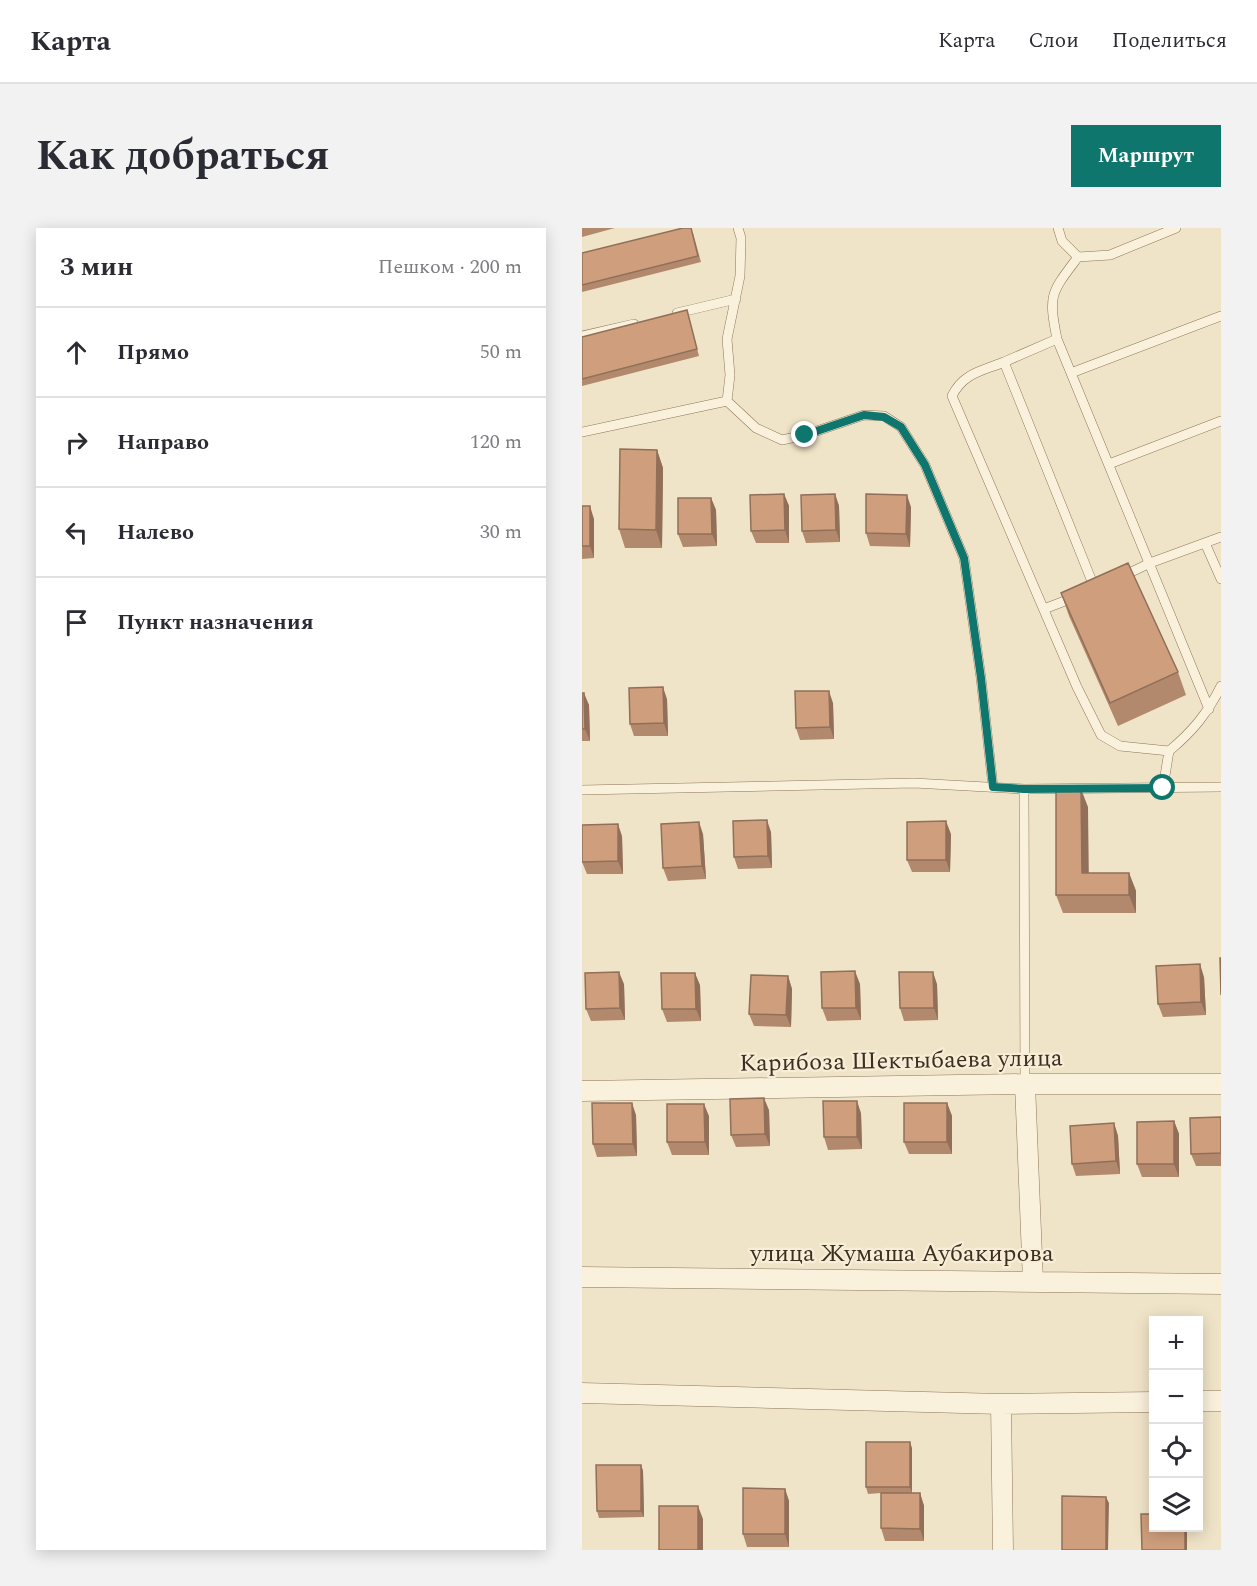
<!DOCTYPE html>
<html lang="ru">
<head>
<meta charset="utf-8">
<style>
  body { margin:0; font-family:Spectral,serif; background:#f2f2f3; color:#2b2b33 }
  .controls { position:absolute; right:18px; bottom:18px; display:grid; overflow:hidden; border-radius:0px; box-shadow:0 3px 15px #0003 }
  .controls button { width:54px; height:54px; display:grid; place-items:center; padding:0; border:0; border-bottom:2px solid #e1e1e2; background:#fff; color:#2b2b33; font:30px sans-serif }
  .stop { position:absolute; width:18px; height:18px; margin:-14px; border:4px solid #0f766e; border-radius:50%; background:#fff }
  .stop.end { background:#0f766e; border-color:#fff; box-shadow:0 2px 6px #0008 }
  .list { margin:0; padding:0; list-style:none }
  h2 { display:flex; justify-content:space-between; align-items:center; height:78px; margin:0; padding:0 24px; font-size:26px }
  h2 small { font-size:20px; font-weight:400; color:#7c7c81 }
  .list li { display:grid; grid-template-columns:39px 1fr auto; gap:18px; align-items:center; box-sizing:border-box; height:90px; padding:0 24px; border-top:2px solid #e1e1e2 }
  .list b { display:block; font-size:22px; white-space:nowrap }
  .list em { font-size:20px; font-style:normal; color:#7c7c81 }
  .icon { flex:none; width:33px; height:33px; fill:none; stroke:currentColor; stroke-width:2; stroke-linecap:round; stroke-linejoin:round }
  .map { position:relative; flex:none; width:639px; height:1322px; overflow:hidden; border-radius:0px }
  header { display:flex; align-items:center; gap:36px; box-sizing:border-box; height:84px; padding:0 30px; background:#fff; border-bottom:2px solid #e1e1e2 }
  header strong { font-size:28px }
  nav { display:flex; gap:33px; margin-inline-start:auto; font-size:21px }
  .intro { display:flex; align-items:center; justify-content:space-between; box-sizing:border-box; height:144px; padding:0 36px }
  h1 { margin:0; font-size:42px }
  .button { padding:15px 27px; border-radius:0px; background:#0f766e; color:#fff; font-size:21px; font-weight:700 }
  main { display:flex; gap:36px; padding:0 36px }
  aside { flex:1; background:#fff; border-radius:0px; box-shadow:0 3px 15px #0003 }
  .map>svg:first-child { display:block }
</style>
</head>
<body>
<header>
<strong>Карта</strong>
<nav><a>Карта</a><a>Слои</a><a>Поделиться</a></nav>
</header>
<div class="intro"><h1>Как добраться</h1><a class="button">Маршрут</a></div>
<main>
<aside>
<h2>3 мин<small>Пешком · 200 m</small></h2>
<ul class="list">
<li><svg class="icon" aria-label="ahead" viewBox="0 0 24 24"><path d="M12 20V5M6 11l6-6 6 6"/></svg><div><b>Прямо</b></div><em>50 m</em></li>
<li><svg class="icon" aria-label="right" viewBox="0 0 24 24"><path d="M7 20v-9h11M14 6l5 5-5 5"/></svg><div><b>Направо</b></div><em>120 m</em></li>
<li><svg class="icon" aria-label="left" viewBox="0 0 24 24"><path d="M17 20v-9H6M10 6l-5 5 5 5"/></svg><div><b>Налево</b></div><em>30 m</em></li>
<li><svg class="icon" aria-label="arrive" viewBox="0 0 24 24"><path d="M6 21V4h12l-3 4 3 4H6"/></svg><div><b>Пункт назначения</b></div></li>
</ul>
</aside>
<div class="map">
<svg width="639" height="1322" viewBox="0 0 639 1322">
  <rect width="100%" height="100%" fill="#f0e4c8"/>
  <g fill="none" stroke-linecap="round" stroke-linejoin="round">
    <defs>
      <path id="lane" d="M156,0L159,10L158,48L145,111L148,147L145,173L174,200L200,212L223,207L282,187L302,188L319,199L343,237L382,330L399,450L411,559
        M476,0L480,13L496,29L528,27L594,0
        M496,29C469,65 466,66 475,111L422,134L513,361
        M95,85L154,71
        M0,108L52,96
        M475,111L627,481
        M422,134C400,143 381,145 370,168L495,459L519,507L538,518L587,523C610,504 626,485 639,458
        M489,145L639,88
        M0,204L145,173
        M527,236L639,193
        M623,315L639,351
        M541,348L568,335L639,309
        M462,381L493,369
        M581,560L587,523
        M442,561L639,559
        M0,562L332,555L442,561L443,856"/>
      <path id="street" d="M443,856L451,1053
        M0,863L443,856H639
        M0,1049L639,1056
        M0,1165L419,1176L572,1174
        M616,1173H639
        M419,1176L421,1322"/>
    </defs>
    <use href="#lane" stroke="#8d765c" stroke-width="10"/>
    <use href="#street" stroke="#8d765c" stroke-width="21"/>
    <use href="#lane" stroke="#faf1dc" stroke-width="9"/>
    <use href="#street" stroke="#faf1dc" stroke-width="20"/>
  </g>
  <path fill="#b2896c" d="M0,0H33L0,9Z
    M111,5L119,34L0,64V25Z
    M105,82L117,128L0,158V109Z
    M75,222L81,240L80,320H43L37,301Z
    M202,266L207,278V315H174L169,303Z
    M253,266L257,278L258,314L224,315L220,303Z
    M129,270L134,282L135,318L101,319L96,306Z
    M0,278L12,291V330L0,331Z
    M329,279L328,319L288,318L284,305Z
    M479,365L596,444L604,467L536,498L487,388Z
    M0,465L7,477L8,513H0Z
    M85,471L86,508H52L48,496Z
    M251,475L252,511L218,512L214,500Z
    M506,579V645H547L554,663V685H481L474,667Z
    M189,604L190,640L156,641L152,629Z
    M121,606L124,651L86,653L81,640Z
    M369,606L368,644H330L325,632Z
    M40,608L41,646H5L0,634Z
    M206,748L210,761L209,799L172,798L167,786Z
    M622,749L624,787L581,789L576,776Z
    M42,756L43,792L9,793L4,781Z
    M278,756L279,792L245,793L240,780Z
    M355,756L356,792L322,793L318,780Z
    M118,757L119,793L85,794L80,781Z
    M365,875L370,888V926H327L322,914Z
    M187,882L188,918L154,919L149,907Z
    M279,885L280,921L246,922L242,909Z
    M54,887L55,928L15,929L11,916Z
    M127,888V927H90L85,914Z
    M639,889V938H614L609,926Z
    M592,893L597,906V949H560L555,936Z
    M532,895L536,908L538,946L494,948L490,936Z
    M330,1220V1265H338L342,1278V1313H303L299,1300V1265L286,1266L284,1259Z
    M59,1237L61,1243L62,1289L17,1290L15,1283Z
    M203,1261L207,1273V1319H165L161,1306Z"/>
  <path fill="#916f58" d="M75,222L81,240L80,320L74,302Z
    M202,266L207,278V315L203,302Z
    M253,266L257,278L258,314L254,302Z
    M325,267L329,279L328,319L324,306Z
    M129,270L134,282L135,318L130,306Z
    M8,278L12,291V330L8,318Z
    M81,459L85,471L86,508L82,495Z
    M247,463L251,475L252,511L248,499Z
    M2,465L7,477L8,513L3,501Z
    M499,561L506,579L507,663L500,645Z
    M185,592L189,604L190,640L186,628Z
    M364,593L369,606L368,644L364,632Z
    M117,594L121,606L124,651L120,638Z
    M36,596L40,608L41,646L36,633Z
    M547,645L554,663V685L547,667Z
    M618,736L622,749L624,787L619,774Z
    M273,743L278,756L279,792L274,780Z
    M37,744L42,756L43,792L38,780Z
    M351,744L355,756L356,792L352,780Z
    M113,745L118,757L119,793L114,781Z
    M206,748L210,761L209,799L204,787Z
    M182,870L187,882L188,918L183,906Z
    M275,873L279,885L280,921L275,909Z
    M50,875L54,887L55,928L51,916Z
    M365,875L370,888V926L365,914Z
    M122,876L127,888V927L123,914Z
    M592,893L597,906V949L592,936Z
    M532,895L536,908L538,946L534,933Z
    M328,1214L330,1220V1265L328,1259Z
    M59,1237L61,1243L62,1289L59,1283Z
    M203,1261L207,1273V1319L203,1306Z
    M338,1265L342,1278V1313L338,1301Z
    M524,1269L527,1275L526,1322H524Z
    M116,1278L121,1291V1322H116Z
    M603,1299H605V1322H603Z"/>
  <path fill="#cf9f7d" stroke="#916f58" stroke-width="1.5" d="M101,0H109L116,28L0,57V25Z
    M105,82L115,121L0,151V109Z
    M38,221L75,222L74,302L37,301Z
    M202,266L203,302L169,303L168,267Z
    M253,266L254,302L220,303L219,267Z
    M284,266L325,267L324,306L284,305Z
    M96,270H129L130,306H96Z
    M0,278H8V318H0Z
    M546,335L596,444L528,475L479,365Z
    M81,459L82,495L48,496L47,460Z
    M213,463H247L248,499L214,500Z
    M0,465H2L3,501H0Z
    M474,561H499L500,645H547V667H474Z
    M185,592L186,628L152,629L151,593Z
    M364,593V632H325V594Z
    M117,594L120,638L81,640L79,596Z
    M36,596V633L0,634V597Z
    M638,730H639V767Z
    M618,736L619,774L576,776L574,738Z
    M273,743L274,780H240L239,744Z
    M37,744L38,780L4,781L3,745Z
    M317,744H351L352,780H318Z
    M79,745H113L114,781H80Z
    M169,747L206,748L204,787L167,786Z
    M182,870L183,906L149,907L148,871Z
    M241,873H275V909H242Z
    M10,875H50L51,916H11Z
    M322,875H365V914H322Z
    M85,876H122L123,914H85Z
    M639,889V925L609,926L608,890Z
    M592,893V936H555V894Z
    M532,895L534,933L490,936L488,898Z
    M284,1214H328V1259H284Z
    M14,1237H59V1283H15Z
    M161,1260L203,1261V1306H161Z
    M299,1265H338V1301L299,1300Z
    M480,1268L524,1269V1322H480Z
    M77,1278H116V1322H77Z
    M559,1286H572V1299H603V1322H560Z"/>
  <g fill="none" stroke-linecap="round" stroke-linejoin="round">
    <path stroke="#0f766e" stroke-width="8" d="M223,207L282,187L302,189L319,199L343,237L382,330L399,450L411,559L442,561L581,560"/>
  </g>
  <g text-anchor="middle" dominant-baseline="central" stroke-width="4.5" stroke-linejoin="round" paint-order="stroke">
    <g font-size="24" fill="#3d2e20" stroke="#f7eed8">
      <text transform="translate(319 833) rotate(-1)">Карибоза Шектыбаева улица</text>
      <text x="320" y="1026">улица Жумаша Аубакирова</text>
    </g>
  </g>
</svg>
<div class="controls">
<button>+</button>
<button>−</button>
<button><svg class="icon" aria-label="locate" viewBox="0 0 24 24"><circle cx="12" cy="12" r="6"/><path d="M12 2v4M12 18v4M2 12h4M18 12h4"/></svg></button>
<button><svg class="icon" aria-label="layers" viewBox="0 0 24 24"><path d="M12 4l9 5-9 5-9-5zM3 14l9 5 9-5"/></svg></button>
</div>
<div class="stop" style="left:581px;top:560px"></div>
<div class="stop end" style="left:223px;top:207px"></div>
</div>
</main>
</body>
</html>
